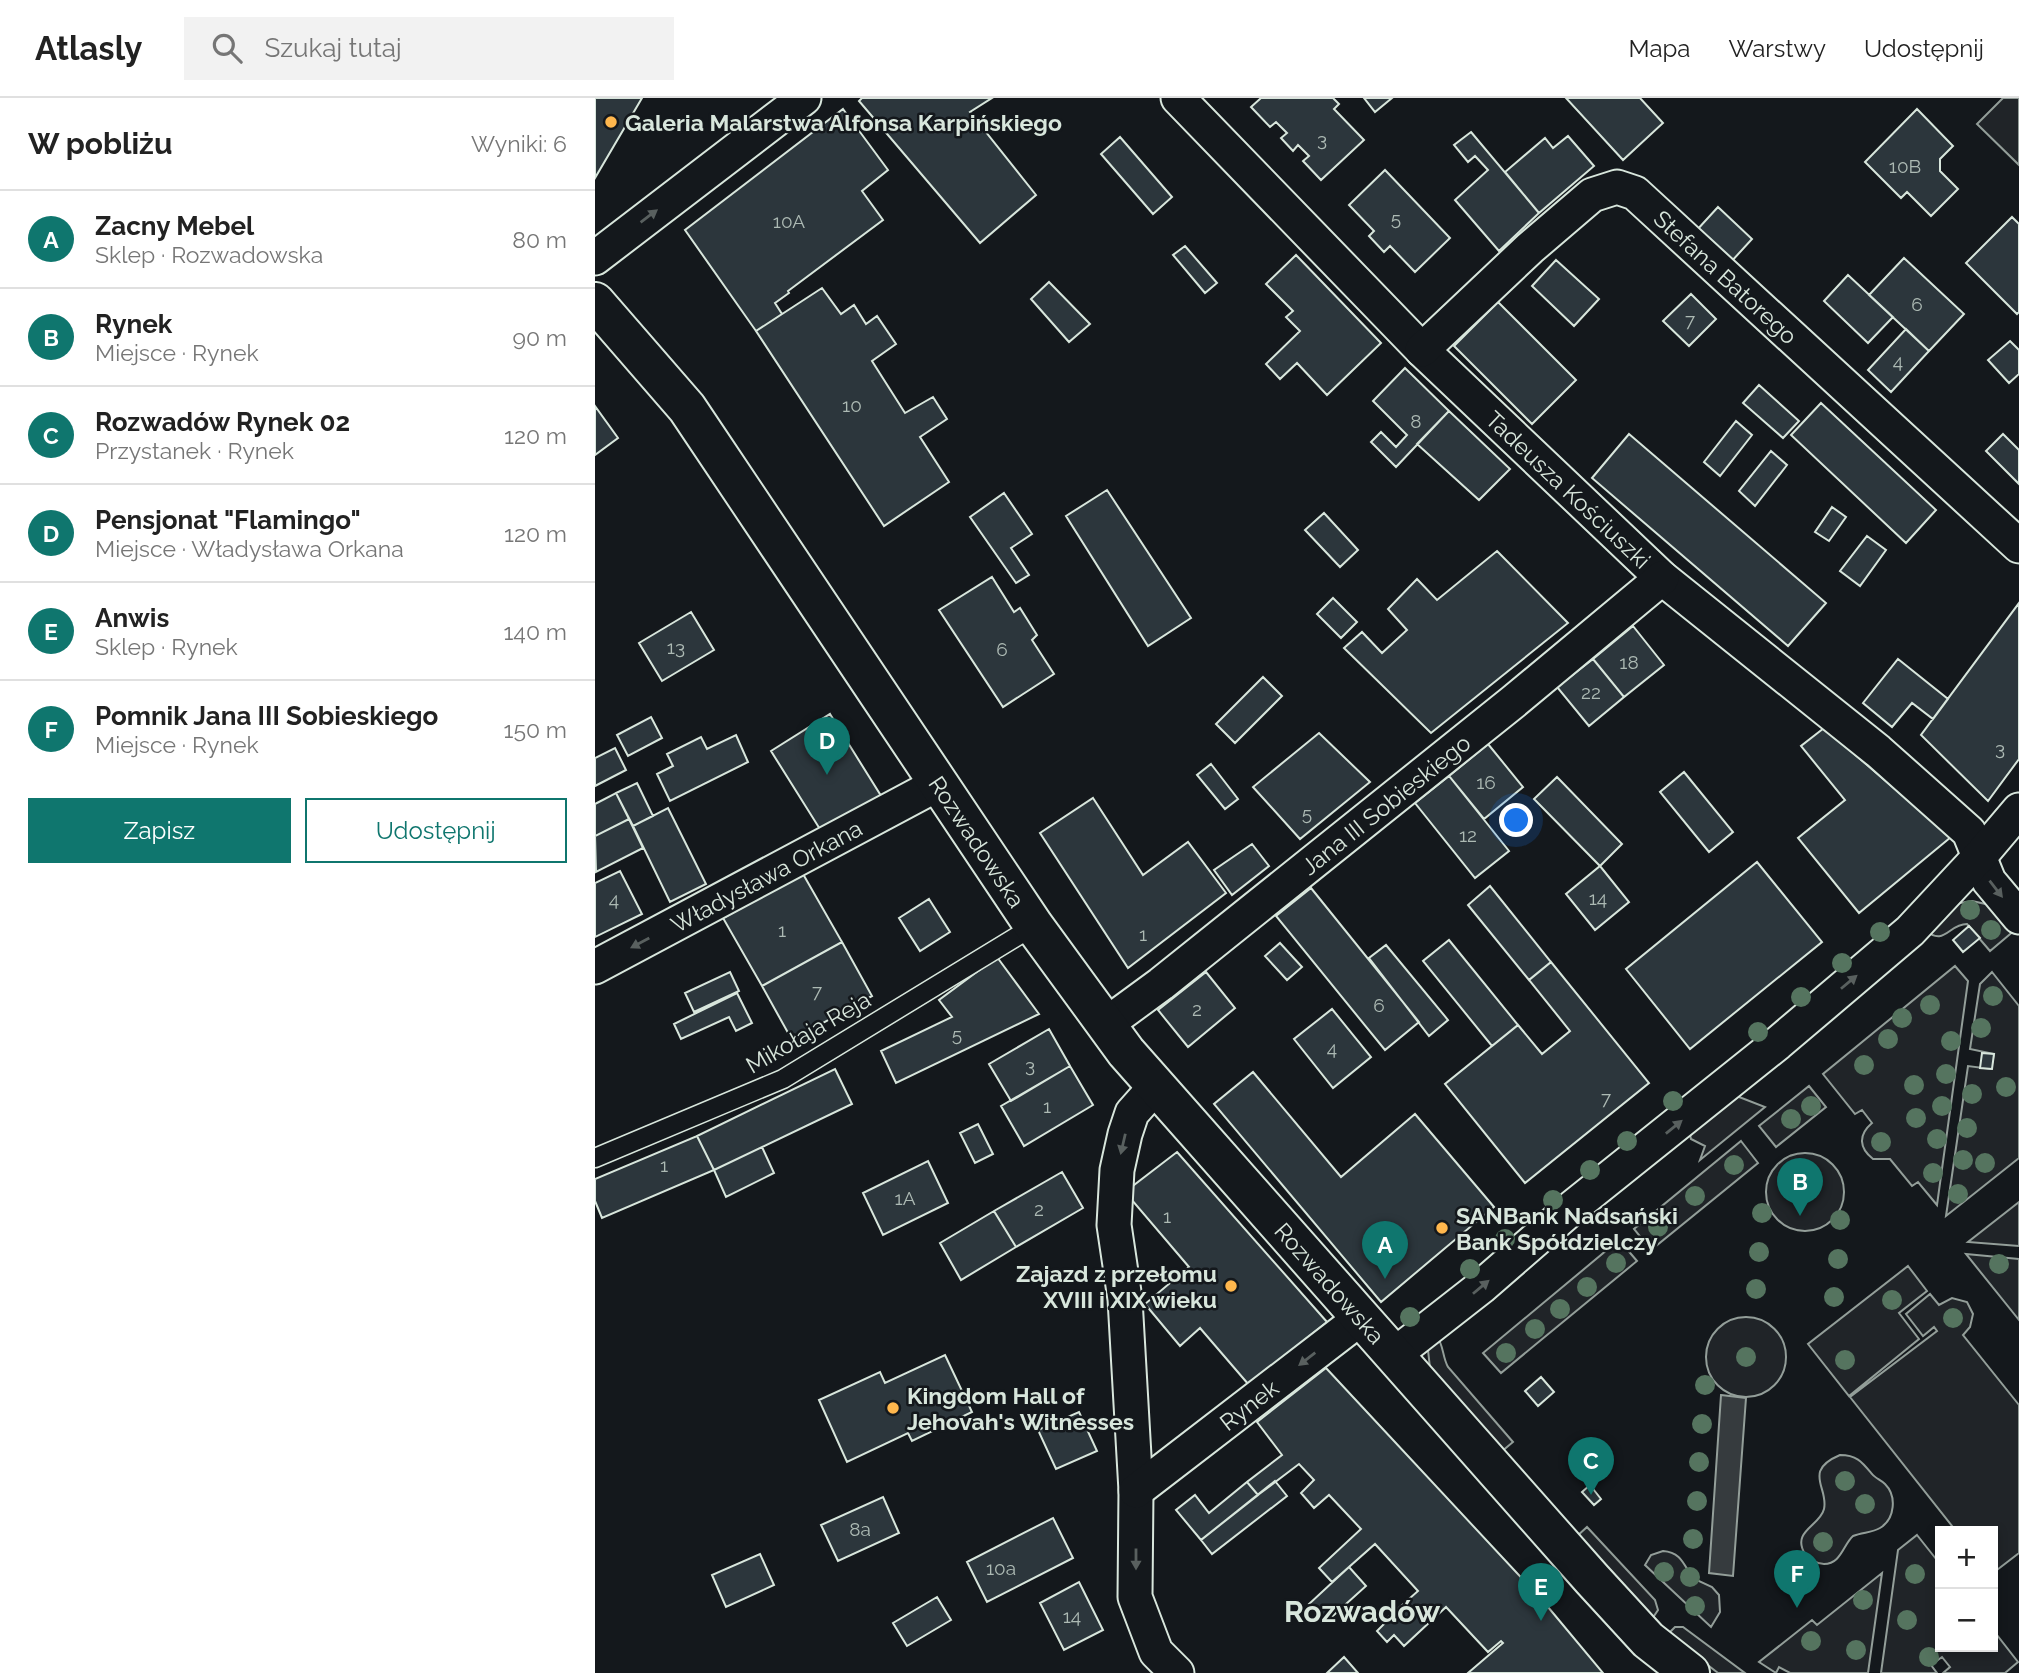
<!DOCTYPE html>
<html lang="pl">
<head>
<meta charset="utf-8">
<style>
  body { margin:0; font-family:Raleway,sans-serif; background:#f2f2f2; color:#222 }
  .controls { position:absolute; right:21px; bottom:21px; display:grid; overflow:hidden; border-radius:0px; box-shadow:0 4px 10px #0003 }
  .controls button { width:63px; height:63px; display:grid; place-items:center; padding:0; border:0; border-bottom:2px solid #e0e0e0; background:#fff; color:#222; font:35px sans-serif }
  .you { position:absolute; left:922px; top:723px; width:24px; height:24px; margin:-18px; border:5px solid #fff; border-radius:50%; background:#1a73e8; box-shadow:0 0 0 10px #1a73e833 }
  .badge { display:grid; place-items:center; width:46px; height:46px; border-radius:50%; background:#0f766e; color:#fff; font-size:23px; font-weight:700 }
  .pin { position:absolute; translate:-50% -58px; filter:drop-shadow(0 2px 4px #0008) }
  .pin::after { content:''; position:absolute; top:37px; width:24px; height:21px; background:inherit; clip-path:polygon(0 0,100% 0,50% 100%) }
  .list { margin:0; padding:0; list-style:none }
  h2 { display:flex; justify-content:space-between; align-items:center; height:91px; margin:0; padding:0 28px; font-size:30px }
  h2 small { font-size:23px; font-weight:400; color:#767676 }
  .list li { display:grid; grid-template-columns:46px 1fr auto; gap:21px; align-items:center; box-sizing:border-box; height:98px; padding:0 28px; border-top:2px solid #e0e0e0 }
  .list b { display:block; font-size:26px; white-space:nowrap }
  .list p { margin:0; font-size:23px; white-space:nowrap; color:#767676 }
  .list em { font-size:23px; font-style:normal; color:#767676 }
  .actions { display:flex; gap:14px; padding:21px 28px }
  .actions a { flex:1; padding:16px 0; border:2px solid #0f766e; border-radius:0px; text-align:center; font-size:24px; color:#0f766e }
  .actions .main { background:#0f766e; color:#fff }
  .icon { flex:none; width:38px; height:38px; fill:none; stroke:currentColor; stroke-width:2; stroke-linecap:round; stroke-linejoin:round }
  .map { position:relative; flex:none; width:1424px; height:1575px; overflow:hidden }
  header { display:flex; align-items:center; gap:42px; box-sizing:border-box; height:98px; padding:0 35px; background:#fff; border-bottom:2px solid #e0e0e0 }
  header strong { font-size:33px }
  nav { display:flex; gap:38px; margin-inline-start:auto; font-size:24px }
  .search { width:490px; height:63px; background:#f2f2f2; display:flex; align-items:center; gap:18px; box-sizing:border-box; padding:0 24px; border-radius:0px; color:#767676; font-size:26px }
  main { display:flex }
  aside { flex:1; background:#fff }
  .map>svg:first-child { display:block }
</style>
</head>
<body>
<header>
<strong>Atlasly</strong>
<div class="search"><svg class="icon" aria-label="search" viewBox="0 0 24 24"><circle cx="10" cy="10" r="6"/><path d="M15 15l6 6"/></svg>Szukaj tutaj</div>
<nav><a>Mapa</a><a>Warstwy</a><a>Udostępnij</a></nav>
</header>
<main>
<aside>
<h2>W pobliżu<small>Wyniki: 6</small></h2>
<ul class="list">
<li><span class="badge">A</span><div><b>Zacny Mebel</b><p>Sklep · Rozwadowska</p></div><em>80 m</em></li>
<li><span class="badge">B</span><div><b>Rynek</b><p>Miejsce · Rynek</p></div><em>90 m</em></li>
<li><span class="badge">C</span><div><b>Rozwadów Rynek 02</b><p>Przystanek · Rynek</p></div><em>120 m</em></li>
<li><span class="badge">D</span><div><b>Pensjonat &quot;Flamingo&quot;</b><p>Miejsce · Władysława Orkana</p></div><em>120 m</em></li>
<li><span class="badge">E</span><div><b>Anwis</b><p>Sklep · Rynek</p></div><em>140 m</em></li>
<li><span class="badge">F</span><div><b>Pomnik Jana III Sobieskiego</b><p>Miejsce · Rynek</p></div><em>150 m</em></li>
</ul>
<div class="actions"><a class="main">Zapisz</a><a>Udostępnij</a></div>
</aside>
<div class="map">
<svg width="1424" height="1575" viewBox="0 0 1424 1575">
  <rect width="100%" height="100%" fill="#14181c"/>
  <path fill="#202428" stroke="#939e99" stroke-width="2" d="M1408,0H1424V67L1382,26Z
    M1377,803L1395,807L1420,832L1395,853L1372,826C1353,826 1350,849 1330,832L1360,806Z
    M1360,868L1373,883L1342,1107L1323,1084L1317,1088L1295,1061H1278C1264,1050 1263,1037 1277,1025L1267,1012L1260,1016L1228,976Z
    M1397,874L1424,908V1060L1351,1118L1373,968L1396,971L1399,956L1375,951L1385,886Z
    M1214,988L1231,1009L1181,1049L1164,1028Z
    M1139,997L1170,1009L1105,1062L1110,1048L1096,1041L1094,1032Z
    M1146,1043L1163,1065L1056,1152L1039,1131Z
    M1171 1094a39 39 0 1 1 78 0a39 39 0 1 1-78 0Z
    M1424,1104V1148L1373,1144Z
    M1024,1142L1042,1163L906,1275L888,1255Z
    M1371,1156L1424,1161V1222Z
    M1313,1168L1332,1193L1304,1215L1324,1241L1254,1298L1213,1246Z
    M1335,1196L1344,1207L1357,1200L1372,1204L1378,1216L1375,1229L1368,1237L1424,1307V1455L1398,1475V1433H1361L1255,1299L1342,1233L1339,1229L1328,1238L1311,1216Z
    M1111 1259a40 40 0 1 1 80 0a40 40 0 1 1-80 0Z
    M841,1237C849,1247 847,1258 853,1269L918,1344L906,1354L835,1270L833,1252Z
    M1245,1357C1262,1357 1267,1364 1277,1376C1280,1380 1286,1382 1290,1386C1302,1398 1300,1421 1285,1430C1277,1435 1267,1434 1258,1438C1248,1447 1246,1466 1229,1466C1222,1466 1214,1461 1210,1456C1196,1433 1225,1428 1229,1411C1234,1390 1207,1373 1245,1357Z
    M992,1429L1060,1502L1063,1512L1057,1521L981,1439Z
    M1322,1437L1345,1466V1549H1398V1532L1423,1564L1410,1575H1348L1355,1569L1347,1559L1336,1567L1342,1575H1286L1303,1452Z
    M1068,1453C1083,1454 1087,1462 1094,1474L1091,1479L1093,1483L1098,1484L1102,1482L1117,1489L1124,1497L1125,1514L1116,1529L1050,1467L1056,1457Z
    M1287,1475L1273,1575H1195L1184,1569L1181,1575L1164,1564L1217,1522L1222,1527Z
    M1080,1529H1088L1150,1575H1123L1073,1536Z"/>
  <path fill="#363b3e" stroke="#939e99" stroke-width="2" d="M1126,1297L1151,1300L1138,1478L1114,1475Z"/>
  <path fill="#2c363c" stroke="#d8e6dc" stroke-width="2" d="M0,0H47L0,80Z
    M267,0H397L375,14L441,97L385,145L264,3Z
    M666,0H738L744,6L739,11L769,42L726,82L708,63L714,58L703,47L698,53L686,40L692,35L681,24L675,29L656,9Z
    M769,0H797L780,14Z
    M971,0H1045L1068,25L1028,62Z
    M248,11L293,72L267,93L288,122L193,193L194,195L180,205L187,216L161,233L90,132Z
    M1322,11L1358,48L1345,61V73L1363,91L1336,118L1312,94L1306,100L1270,64Z
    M876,34L944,115L904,153L860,102L893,72L880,58L873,64L859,47Z
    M973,38L999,68L944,115L910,74L950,40L958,50Z
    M525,39L577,99L558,116L506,56Z
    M790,72L855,140L820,174L795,148L789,154L774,138L779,133L754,107Z
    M1123,109L1157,141L1135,165L1101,133Z
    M1417,119L1424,126V214L1422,216L1371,165Z
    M590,148L622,185L610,195L578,157Z
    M701,157L786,245L732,297L702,265L685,281L671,266L705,233L691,219L698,213L671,186Z
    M1309,160L1369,216L1334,253L1274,197Z
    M961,162L1004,201L979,228L937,188Z
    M1253,177L1298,219L1273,245L1229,203Z
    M454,184L495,226L474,244L436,201Z
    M227,190L246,216L259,207L271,226L282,218L301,246L277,263L310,315L338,299L352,321L325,339L354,384L289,428L161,233Z
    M1096,196L1121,221L1094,248L1068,223Z
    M903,204L981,282L937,326L859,248Z
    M1311,231L1334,253L1296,294L1273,272Z
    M1415,243L1424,252V276L1414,285L1393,262Z
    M810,270L854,313L801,369L776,344L786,334L801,349L812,337L778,303Z
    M1164,287L1204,323L1188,340L1148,305Z
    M1226,305L1341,412L1311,445L1196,337Z
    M0,308L23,340L0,357Z
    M854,313L915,371L884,402L822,346Z
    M1141,323L1157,337L1125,378L1109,364Z
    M1034,336L1231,505L1193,548L997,380Z
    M1408,336L1424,352V386L1391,353Z
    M1176,353L1192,367L1160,408L1144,393Z
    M512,392L596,520L553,548L471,418Z
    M409,395L437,436L416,450L434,477L421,485L375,419Z
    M1237,409L1251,419L1234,443L1220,434Z
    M729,415L763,452L745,469L710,432Z
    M1272,438L1291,452L1265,488L1245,473Z
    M902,453L973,525L836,635L749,550L767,534L787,555L812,532L793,511L822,481L842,502Z
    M397,479L419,514L425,510L442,537L437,542L459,576L408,609L344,512Z
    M738,500L762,524L746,540L722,516Z
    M1424,505V661L1393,703L1326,637Z
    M96,514L119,552L67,583L44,545Z
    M1038,528L1069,567L1029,599L998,561Z
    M998,561L1029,599L994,628L962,589Z
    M1303,561L1353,601L1338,621L1317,605L1297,629L1268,605Z
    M668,579L687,598L640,645L621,626Z
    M235,616L288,701L228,736L176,653Z
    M56,619L67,640L33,658L22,637Z
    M1229,630L1356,739L1264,815L1203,740L1250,702L1206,648Z
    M724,635L775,684L705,741L658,689Z
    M141,637L153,664L75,703L62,676L78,668L72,656L106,639L112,651Z
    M893,646L928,689L889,721L854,678Z
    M20,650L31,672L0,688V660Z
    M616,666L643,701L630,711L602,677Z
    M1089,674L1138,734L1114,754L1065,694Z
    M854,678L914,753L880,780L820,705Z
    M962,679L1027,746L1005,768L939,701Z
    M42,685L58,718L38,728L21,695Z
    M21,695L34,721L0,738V706Z
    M498,700L548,777L593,744L631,795L533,870L445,735Z
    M73,710L111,786L75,804L38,728Z
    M34,721L48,750L1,774L0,738Z
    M657,746L674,768L637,797L619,772Z
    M1162,764L1227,844L1095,951L1031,871Z
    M1005,768L1034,804L1000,832L971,796Z
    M25,773L47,816L0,839V785Z
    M208,776L247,844L167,888L128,820Z
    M895,788L956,864L934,882L873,807Z
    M716,790L824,924L790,952L681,818Z
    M334,801L355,834L325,853L304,820Z
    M1374,828L1385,840L1368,854L1358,842Z
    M854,842L923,927L897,948L828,863Z
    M247,844L277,898L197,942L167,888Z
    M685,845L707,869L692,882L670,858Z
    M791,847L853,922L834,938L774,860Z
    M402,859L444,916L301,985L286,953L357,919L344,902Z
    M956,864L1054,985L930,1085L850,986L923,927L947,956L975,933L934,882Z
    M135,874L144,893L99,914L90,895Z
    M611,874L640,910L593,949L563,912Z
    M142,895L157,925L141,933L134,919L86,941L79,926Z
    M737,911L776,959L738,990L699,941Z
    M454,931L475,968L416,1003L394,966Z
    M1387,955L1399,956L1397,971L1385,970Z
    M475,968L498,1007L429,1048L406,1008Z
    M240,971L257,1006L119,1072L102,1038Z
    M658,974L746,1079L820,1016L899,1109L786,1204L619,1006Z
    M383,1026L398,1056L380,1065L365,1035Z
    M102,1038L119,1072L7,1120L0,1103V1081Z
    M167,1049L179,1075L131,1099L119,1072Z
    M582,1054L732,1224L654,1287L605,1230L585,1248L550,1206L594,1169L530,1094Z
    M333,1063L353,1105L288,1137L268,1095Z
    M467,1074L488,1110L421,1149L399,1113Z
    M399,1113L421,1149L366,1182L345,1145Z
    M350,1257L377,1314L317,1343L313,1335L252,1364L224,1302L285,1274L290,1285Z
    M731,1270L948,1503L1008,1575H873L908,1545L906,1543L893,1554L851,1509L809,1548L799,1537L792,1544L782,1533L790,1525L788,1524L823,1493L780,1446L737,1484L724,1470L766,1431L734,1397L719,1410L706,1395L719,1382L704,1366L663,1397L652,1384L687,1357L662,1324Z
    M946,1279L959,1294L943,1308L930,1293Z
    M484,1314L502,1353L461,1371L443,1332Z
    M680,1383L692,1398L617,1456L606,1442Z
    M652,1384L663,1397L606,1442L581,1412L600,1397L614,1415Z
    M995,1387L1006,1401L999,1407L987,1394Z
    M288,1399L304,1435L243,1463L226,1427Z
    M458,1420L478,1460L392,1504L372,1464Z
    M165,1456L179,1487L131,1509L117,1477Z
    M754,1469L771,1488L731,1524L714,1506Z
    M484,1484L508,1532L469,1552L445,1505Z
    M342,1499L356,1522L312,1548L298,1525Z
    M749,1559L763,1575H732Z"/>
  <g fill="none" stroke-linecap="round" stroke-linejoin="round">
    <defs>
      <path id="service" d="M0,1060L188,981L439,828"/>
      <g id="minor">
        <path id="s1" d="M583,0L827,252L1067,480L1283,653L1374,734L1394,783L1424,819"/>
        <path d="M0,160L209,0"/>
        <path id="s2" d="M827,252L935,150L997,97L1022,89L1040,95L1424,448"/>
        <path id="s3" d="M0,869L343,686"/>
        <path id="s4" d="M510,927L566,886L918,604L1067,480"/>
        <path d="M561,988L537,1015L530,1036L522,1072L519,1127L530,1201L541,1393L540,1499L561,1554L582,1575"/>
        <path d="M799,1257L886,1189L978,1109L1183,945L1315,833L1385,758L1424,712"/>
        <path id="s5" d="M541,1393L766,1220"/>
      </g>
      <g id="tertiary">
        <path id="s6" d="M0,204L92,310L439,828L531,954L997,1481L1053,1542L1095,1575"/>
      </g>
    </defs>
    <use href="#service" stroke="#d8e6dc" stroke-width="21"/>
    <use href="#minor" stroke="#d8e6dc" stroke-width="37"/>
    <use href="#tertiary" stroke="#d8e6dc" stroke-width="42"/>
    <use href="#service" stroke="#14181c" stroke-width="18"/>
    <use href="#minor" stroke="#14181c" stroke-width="33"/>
    <use href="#tertiary" stroke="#14181c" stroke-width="38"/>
  </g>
  <g fill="#55745f">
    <circle cx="1375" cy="812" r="10"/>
    <circle cx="1396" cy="832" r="10"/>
    <circle cx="1285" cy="834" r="10"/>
    <circle cx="1247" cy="865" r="10"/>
    <circle cx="1398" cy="898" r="10"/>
    <circle cx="1206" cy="899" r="10"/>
    <circle cx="1335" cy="907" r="10"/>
    <circle cx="1307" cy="920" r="10"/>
    <circle cx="1386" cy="930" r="10"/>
    <circle cx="1163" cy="934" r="10"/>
    <circle cx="1293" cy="941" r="10"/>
    <circle cx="1356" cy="943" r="10"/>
    <circle cx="1269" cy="967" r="10"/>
    <circle cx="1351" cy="976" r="10"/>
    <circle cx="1319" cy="987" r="10"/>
    <circle cx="1411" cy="989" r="10"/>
    <circle cx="1377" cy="996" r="10"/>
    <circle cx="1078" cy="1003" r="10"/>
    <circle cx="1216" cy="1008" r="10"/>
    <circle cx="1347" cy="1008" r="10"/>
    <circle cx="1321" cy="1020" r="10"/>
    <circle cx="1196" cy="1021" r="10"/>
    <circle cx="1372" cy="1030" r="10"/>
    <circle cx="1342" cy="1041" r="10"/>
    <circle cx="1032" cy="1043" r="10"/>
    <circle cx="1286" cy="1044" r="10"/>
    <circle cx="1368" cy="1062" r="10"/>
    <circle cx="1390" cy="1065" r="10"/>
    <circle cx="1139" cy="1067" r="10"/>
    <circle cx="995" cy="1072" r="10"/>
    <circle cx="1338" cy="1075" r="10"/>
    <circle cx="1208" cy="1093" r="10"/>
    <circle cx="1363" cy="1096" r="10"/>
    <circle cx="1100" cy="1098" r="10"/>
    <circle cx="958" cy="1102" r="10"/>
    <circle cx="1167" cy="1115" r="10"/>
    <circle cx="1245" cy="1122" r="10"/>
    <circle cx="1063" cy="1129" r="10"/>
    <circle cx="910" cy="1141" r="10"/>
    <circle cx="1164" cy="1154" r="10"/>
    <circle cx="1243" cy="1161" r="10"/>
    <circle cx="1021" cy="1165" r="10"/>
    <circle cx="1404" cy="1166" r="10"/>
    <circle cx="875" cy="1171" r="10"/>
    <circle cx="992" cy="1189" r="10"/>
    <circle cx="1161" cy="1191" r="10"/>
    <circle cx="1239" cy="1199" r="10"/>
    <circle cx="1297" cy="1202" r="10"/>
    <circle cx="965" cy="1211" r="10"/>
    <circle cx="815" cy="1219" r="10"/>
    <circle cx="1358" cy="1220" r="10"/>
    <circle cx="940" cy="1231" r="10"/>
    <circle cx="911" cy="1255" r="10"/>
    <circle cx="1151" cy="1259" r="10"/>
    <circle cx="1250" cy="1262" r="10"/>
    <circle cx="1110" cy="1287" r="10"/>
    <circle cx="1107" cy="1326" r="10"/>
    <circle cx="1104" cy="1364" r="10"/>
    <circle cx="1250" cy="1383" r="10"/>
    <circle cx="1102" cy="1403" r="10"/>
    <circle cx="1270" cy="1406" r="10"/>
    <circle cx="1098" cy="1441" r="10"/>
    <circle cx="1228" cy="1444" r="10"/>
    <circle cx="1069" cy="1474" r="10"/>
    <circle cx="1320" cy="1476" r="10"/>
    <circle cx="1095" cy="1479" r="10"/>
    <circle cx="1268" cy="1502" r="10"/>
    <circle cx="1100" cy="1508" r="10"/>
    <circle cx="1312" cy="1522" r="10"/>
    <circle cx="1216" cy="1543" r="10"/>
    <circle cx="1261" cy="1552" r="10"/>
    <circle cx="1334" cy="1559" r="10"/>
  </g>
  <defs><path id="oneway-solid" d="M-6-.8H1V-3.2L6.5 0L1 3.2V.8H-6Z" transform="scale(1.75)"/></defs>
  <g fill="#59605f">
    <use href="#oneway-solid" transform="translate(54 118) rotate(-37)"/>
    <use href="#oneway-solid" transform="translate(1401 791) rotate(52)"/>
    <use href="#oneway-solid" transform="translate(45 845) rotate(152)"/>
    <use href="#oneway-solid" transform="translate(1254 884) rotate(-40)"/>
    <use href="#oneway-solid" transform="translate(1079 1029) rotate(-39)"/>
    <use href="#oneway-solid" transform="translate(528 1046) rotate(103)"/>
    <use href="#oneway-solid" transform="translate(886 1189) rotate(-40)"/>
    <use href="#oneway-solid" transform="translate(712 1261) rotate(142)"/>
    <use href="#oneway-solid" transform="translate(541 1461) rotate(90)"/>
  </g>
  <g fill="#ffb74d" stroke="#14181c" stroke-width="2.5">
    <circle cx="16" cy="24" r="7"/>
    <circle cx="847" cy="1130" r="7"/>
    <circle cx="636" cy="1188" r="7"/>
    <circle cx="298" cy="1310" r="7"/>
  </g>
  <g text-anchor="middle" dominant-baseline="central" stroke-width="5" stroke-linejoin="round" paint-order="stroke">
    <g font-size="19" fill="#adbab4">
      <text x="727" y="41">3</text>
      <text x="1310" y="68">10B</text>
      <text x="801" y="120">5</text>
      <text x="194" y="123">10A</text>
      <text x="1322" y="206">6</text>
      <text x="1095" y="222">7</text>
      <text x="1303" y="263">4</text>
      <text x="257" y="307">10</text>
      <text x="821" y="323">8</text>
      <text x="81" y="549">13</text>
      <text x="407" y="551">6</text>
      <text x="1034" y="564">18</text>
      <text x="996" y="594">22</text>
      <text x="1405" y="650">3</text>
      <text x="891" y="684">16</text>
      <text x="712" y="715">5</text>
      <text x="873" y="737">12</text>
      <text x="1003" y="800">14</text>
      <text x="19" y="801">4</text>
      <text x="187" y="832">1</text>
      <text x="548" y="836">1</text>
      <text x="222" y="893">7</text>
      <text x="784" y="907">6</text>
      <text x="602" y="911">2</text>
      <text x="362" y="936">5</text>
      <text x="737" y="950">4</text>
      <text x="435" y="967">3</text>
      <text x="1011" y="1000">7</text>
      <text x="452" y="1008">1</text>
      <text x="69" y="1067">1</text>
      <text x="310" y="1100">1A</text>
      <text x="444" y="1111">2</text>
      <text x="572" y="1118">1</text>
      <text x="265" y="1431">8a</text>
      <text x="406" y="1470">10a</text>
      <text x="477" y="1518">14</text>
    </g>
    <g font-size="23" font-weight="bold" fill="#d8e6dc" stroke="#14181c" text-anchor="start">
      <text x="30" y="24">Galeria Malarstwa Alfonsa Karpińskiego</text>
      <text x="861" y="1117">SANBank Nadsański<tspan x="861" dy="26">Bank Spółdzielczy</tspan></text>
      <text x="622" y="1175" text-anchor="end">Zajazd z przełomu<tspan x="622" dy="26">XVIII i XIX wieku</tspan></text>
      <text x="312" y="1297">Kingdom Hall of<tspan x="312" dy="26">Jehovah's Witnesses</tspan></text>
    </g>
    <g font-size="23" fill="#d8e6dc" stroke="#14181c">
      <text stroke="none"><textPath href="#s2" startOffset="399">Stefana Batorego</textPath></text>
      <text stroke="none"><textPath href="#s1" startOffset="553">Tadeusza Kościuszki</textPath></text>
      <text stroke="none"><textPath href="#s4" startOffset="357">Jana III Sobieskiego</textPath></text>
      <text stroke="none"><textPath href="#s6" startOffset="662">Rozwadowska</textPath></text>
      <text stroke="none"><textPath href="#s3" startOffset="194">Władysława Orkana</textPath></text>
      <text transform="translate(213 934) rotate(-30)">Mikołaja Reja</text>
      <text stroke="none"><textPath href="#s6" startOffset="1228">Rozwadowska</textPath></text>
      <text stroke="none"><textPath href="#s5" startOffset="142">Rynek</textPath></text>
    </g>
    <g font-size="30" font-weight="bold" fill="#d8e6dc" stroke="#14181c">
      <text x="767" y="1513">Rozwadów</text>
    </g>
  </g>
</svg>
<div class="controls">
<button>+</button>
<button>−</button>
</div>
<div class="you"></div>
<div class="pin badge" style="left:790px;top:1181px">A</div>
<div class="pin badge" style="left:1205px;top:1118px">B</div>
<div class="pin badge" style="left:996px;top:1397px">C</div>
<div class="pin badge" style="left:232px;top:677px">D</div>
<div class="pin badge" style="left:946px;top:1523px">E</div>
<div class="pin badge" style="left:1202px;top:1510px">F</div>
</div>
</main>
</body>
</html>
